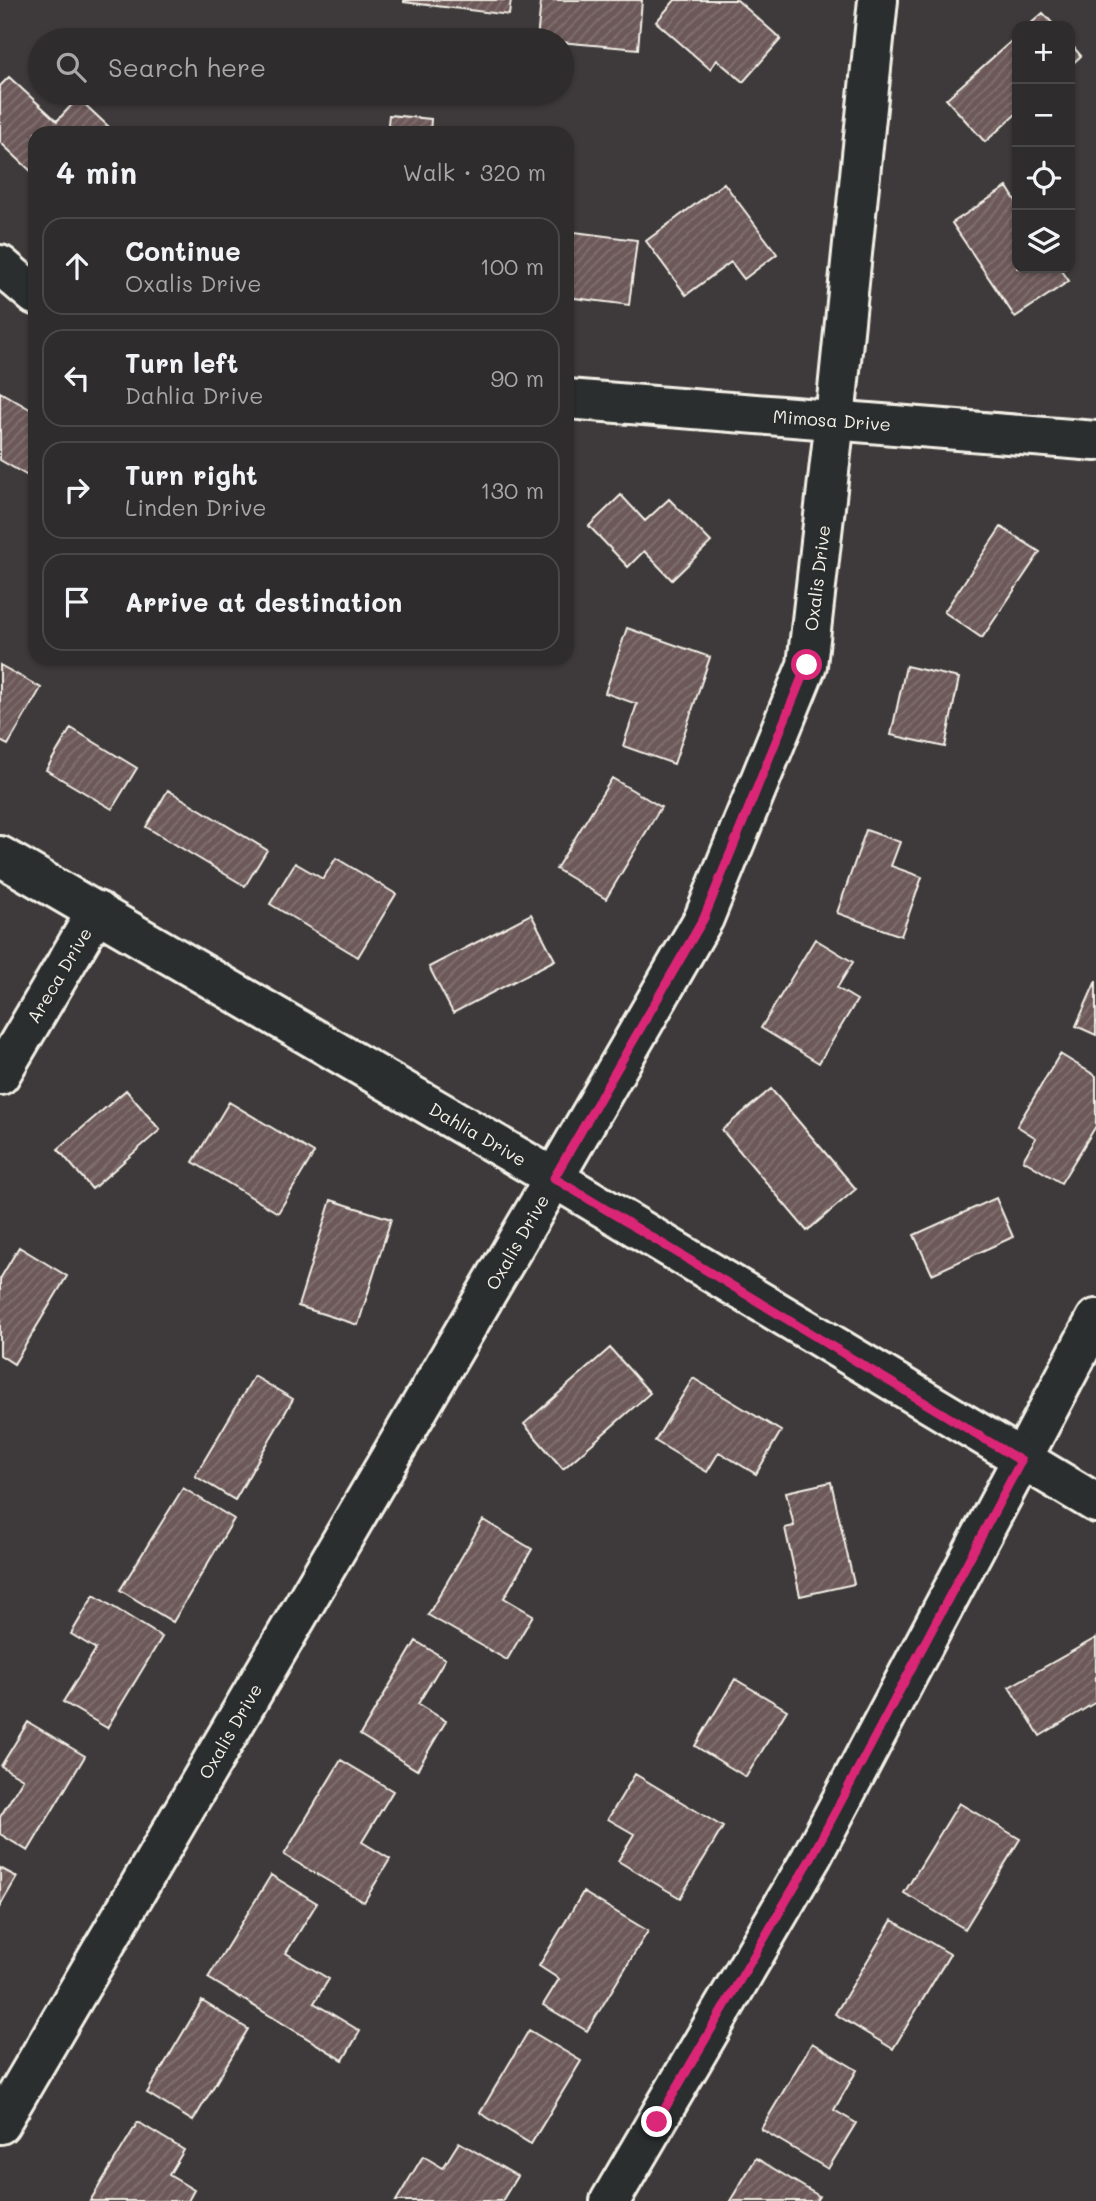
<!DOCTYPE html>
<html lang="en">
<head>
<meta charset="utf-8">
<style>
  body { margin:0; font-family:Mali,sans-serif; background:#363434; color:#f1f3f6 }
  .controls { position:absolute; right:21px; top:21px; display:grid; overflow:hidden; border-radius:14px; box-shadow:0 2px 5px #0004 }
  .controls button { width:63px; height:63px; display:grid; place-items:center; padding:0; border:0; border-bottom:2px solid #494848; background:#2e2c2c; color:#f1f3f6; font:35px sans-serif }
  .stop { position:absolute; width:21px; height:21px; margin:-16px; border:5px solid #db2777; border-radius:50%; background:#fff }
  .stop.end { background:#db2777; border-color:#fff; box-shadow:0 2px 7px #0008 }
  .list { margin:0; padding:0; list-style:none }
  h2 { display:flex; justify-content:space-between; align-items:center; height:91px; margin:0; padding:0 28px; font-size:30px }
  h2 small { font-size:23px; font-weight:400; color:#a7a7a9 }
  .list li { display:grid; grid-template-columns:46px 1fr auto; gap:21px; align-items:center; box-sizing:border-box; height:98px; margin:0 14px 14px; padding:0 14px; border:2px solid #494848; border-radius:21px }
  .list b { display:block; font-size:26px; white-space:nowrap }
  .list p { margin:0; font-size:23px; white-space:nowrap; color:#a7a7a9 }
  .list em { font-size:23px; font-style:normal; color:#a7a7a9 }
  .icon { flex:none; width:38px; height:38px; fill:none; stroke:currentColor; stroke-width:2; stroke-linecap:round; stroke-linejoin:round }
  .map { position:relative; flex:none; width:1096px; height:2201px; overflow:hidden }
  .search { position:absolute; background:#2e2c2c; box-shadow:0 2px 5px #0004; left:28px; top:28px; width:546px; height:77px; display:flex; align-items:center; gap:18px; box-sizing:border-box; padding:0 24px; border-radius:38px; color:#a7a7a9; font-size:26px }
  .panel { position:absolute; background:#2e2c2c; box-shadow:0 2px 5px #0004; left:28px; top:126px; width:546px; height:539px; border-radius:21px }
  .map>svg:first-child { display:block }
</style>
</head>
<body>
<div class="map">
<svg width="1096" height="2201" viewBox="0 0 1096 2201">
  <defs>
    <pattern id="building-hatch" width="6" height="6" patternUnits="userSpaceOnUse" patternTransform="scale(1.75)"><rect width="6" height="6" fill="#6c5959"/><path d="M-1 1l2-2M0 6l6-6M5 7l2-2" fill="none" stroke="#827171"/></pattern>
  </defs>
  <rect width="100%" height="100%" fill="#3e3a3b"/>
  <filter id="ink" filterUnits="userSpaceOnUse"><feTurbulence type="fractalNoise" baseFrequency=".0143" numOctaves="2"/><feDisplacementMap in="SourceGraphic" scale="14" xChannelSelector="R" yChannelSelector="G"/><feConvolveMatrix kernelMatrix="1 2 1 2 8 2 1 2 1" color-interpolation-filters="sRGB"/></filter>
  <g filter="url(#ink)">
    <path fill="url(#building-hatch)" stroke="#f4f1e8" stroke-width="2" d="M404,0H511L509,15L404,2Z
      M541,0H642L638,49L537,40Z
      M675,0H737L781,39L743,82L717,60L710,69L656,22Z
      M1043,13L1055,26H1028Z
      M1017,36V113L985,142L946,99Z
      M1070,43L1081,56L1070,66Z
      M9,77L57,121L78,98L109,127L103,133H35V175L0,142V86Z
      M389,115L431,119L430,133H387Z
      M724,183L777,254L744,279L731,262L686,295L646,241Z
      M1007,187L1017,203V268H1060L1069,281L1015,317L952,223Z
      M567,231L637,240L629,305L567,297Z
      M0,392L35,412V480L0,460Z
      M621,495L645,521L669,499L711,542L672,580L644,551L628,567L589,526Z
      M1001,527L1040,552L982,638L944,612Z
      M627,628L710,657L674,764L623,746L637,704L605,693Z
      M0,665L41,688L8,745L0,741Z
      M906,666L959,678L945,747L891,735Z
      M71,728L137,768L112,809L46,770Z
      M612,778L661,807L606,899L556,869Z
      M168,790L267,850L245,886L146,827Z
      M866,830L900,842L891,866L922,877L901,936L837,913Z
      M336,858L396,894L358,957L270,904L295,863L323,879Z
      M531,914L555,960L453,1013L429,967Z
      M815,939L853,962L837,988L857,1000L819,1063L761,1028Z
      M1096,981V1035L1076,1026Z
      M1060,1054L1096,1076V1126L1061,1183L1023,1160L1036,1138L1017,1126Z
      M771,1089L856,1189L807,1231L722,1130Z
      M126,1090L160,1130L92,1189L58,1149Z
      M229,1102L314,1153L278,1213L193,1162Z
      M996,1198L1013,1237L932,1274L914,1235Z
      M331,1200L391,1219L358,1325L298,1306Z
      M19,1247L67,1276L14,1364L0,1355V1279Z
      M610,1348L650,1393L563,1469L524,1424Z
      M254,1376L293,1399L235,1500L195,1476Z
      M693,1378L781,1431L756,1474L719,1452L707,1472L655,1441Z
      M831,1482L854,1584L800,1596L785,1528L794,1526L786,1492Z
      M183,1488L234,1519L173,1622L120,1590Z
      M483,1520L532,1549L504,1598L533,1615L507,1660L428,1615Z
      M94,1595L162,1637L107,1728L63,1702L96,1649L71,1634Z
      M1096,1638V1702L1040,1736L1009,1687Z
      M416,1641L445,1659L418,1704L446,1721L417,1770L360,1735Z
      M735,1679L787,1710L746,1777L695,1746Z
      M28,1722L85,1756L28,1851L0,1834V1817L23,1779L1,1766Z
      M341,1760L393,1791L362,1842L390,1859L364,1902L284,1855Z
      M635,1774L723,1827L680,1898L618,1861L634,1834L608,1819Z
      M959,1803L1020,1839L965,1929L904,1893Z
      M0,1868L17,1877L0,1906Z
      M271,1875L317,1903L286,1953L329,1979L314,2003L360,2031L343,2060L208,1978Z
      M583,1892L648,1931L587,2031L543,2005L559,1979L539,1966Z
      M892,1920L950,1954L893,2049L835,2014Z
      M202,2001L248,2029L193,2121L147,2093Z
      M529,2030L581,2061L531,2144L480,2113Z
      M812,2043L857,2070L834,2110L856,2123L828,2169L761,2129Z
      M138,2122L184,2150L169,2175L194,2190L188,2201H90Z
      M459,2142L517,2176L502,2201H396L423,2156L443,2168Z
      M756,2158L819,2196L816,2201H730Z"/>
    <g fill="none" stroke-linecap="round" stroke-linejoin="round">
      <defs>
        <path id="minor" d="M0,265L35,295
          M567,399L1096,441
          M0,1075L97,911
          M0,2124L554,1178
          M610,2201L811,1858L1096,1319"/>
        <path id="tertiary" d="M0,856L554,1178L1096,1503
          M554,1178L704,918L807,665L835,419L878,0"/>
      </defs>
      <use href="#minor" stroke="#f4f1e8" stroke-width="44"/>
      <use href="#tertiary" stroke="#f4f1e8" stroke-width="44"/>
      <use href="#minor" stroke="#2a2d2e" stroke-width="38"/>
      <use href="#tertiary" stroke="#2a2d2e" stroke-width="38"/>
    </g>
  </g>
  <g fill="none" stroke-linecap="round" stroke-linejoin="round" filter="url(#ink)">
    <path stroke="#db2777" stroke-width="9" d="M657,2122L811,1858L1021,1461L554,1178L704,918L807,665"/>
  </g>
  <g text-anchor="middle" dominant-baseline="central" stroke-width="5" stroke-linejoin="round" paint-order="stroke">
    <g font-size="18" fill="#f4f1e8" stroke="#2a2d2e">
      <text transform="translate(832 420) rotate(4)">Mimosa Drive</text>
      <text transform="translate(817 578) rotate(-83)">Oxalis Drive</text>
      <text transform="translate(59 975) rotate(-59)">Areca Drive</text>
      <text transform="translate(478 1134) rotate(30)">Dahlia Drive</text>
      <text transform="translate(517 1242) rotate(-60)">Oxalis Drive</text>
      <text transform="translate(230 1731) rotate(-60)">Oxalis Drive</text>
    </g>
  </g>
</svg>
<div class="controls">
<button>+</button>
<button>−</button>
<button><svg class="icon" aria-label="locate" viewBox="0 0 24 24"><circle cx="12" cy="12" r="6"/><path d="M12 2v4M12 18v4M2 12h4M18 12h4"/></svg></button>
<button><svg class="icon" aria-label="layers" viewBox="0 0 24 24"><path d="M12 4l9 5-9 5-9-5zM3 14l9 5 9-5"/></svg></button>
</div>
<div class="stop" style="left:807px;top:665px"></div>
<div class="stop end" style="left:657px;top:2122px"></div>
<div class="search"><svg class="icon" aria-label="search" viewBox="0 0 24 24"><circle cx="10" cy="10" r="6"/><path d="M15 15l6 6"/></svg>Search here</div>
<section class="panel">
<h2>4 min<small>Walk · 320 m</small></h2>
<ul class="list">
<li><svg class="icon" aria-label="ahead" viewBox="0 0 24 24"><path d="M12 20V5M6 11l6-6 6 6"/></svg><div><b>Continue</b><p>Oxalis Drive</p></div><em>100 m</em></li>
<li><svg class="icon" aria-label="left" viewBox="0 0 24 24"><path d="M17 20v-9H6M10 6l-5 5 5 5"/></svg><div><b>Turn left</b><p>Dahlia Drive</p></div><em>90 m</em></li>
<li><svg class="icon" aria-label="right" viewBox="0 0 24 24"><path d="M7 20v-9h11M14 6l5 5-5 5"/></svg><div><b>Turn right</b><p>Linden Drive</p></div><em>130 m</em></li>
<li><svg class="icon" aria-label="arrive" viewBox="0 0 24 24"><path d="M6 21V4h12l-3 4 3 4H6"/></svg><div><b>Arrive at destination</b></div></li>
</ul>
</section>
</div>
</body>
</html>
